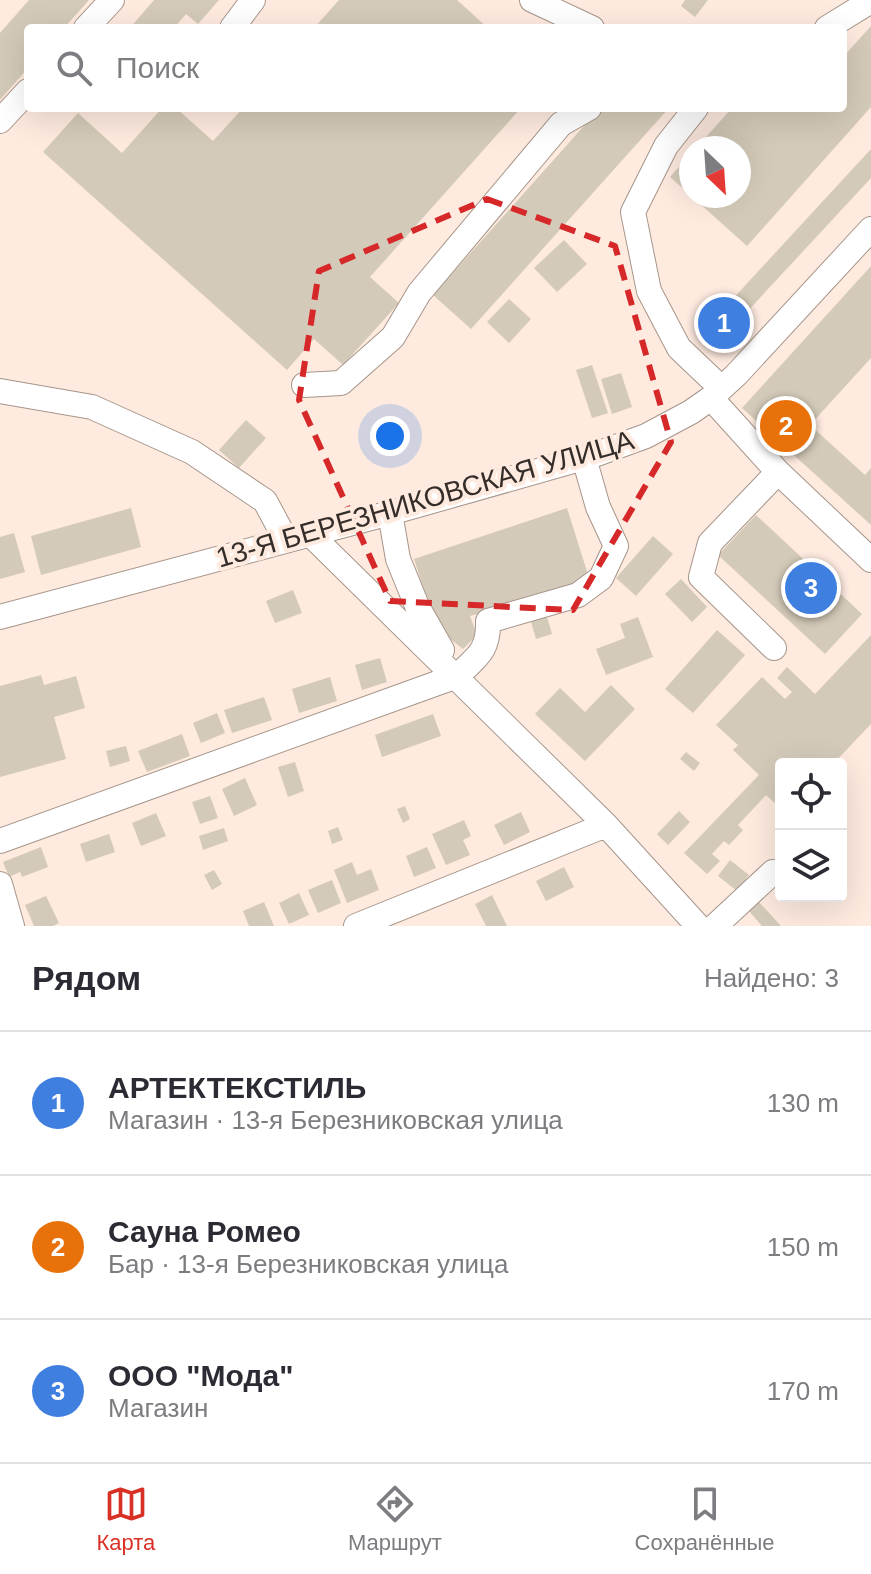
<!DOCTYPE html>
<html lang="ru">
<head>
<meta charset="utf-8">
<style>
  body { margin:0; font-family:Arial,sans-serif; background:#f2f2f3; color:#2b2b33 }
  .controls { position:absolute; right:24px; bottom:24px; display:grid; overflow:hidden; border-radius:8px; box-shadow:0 8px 32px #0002 }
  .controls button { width:72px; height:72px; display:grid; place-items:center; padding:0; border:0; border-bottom:2px solid #e1e1e2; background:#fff; color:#2b2b33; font:40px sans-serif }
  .compass { position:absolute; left:679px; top:136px; width:72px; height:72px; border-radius:50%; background:#fff; box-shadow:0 8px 32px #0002; rotate:155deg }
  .you { position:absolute; left:390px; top:436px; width:28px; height:28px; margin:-20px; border:6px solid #fff; border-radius:50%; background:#1a73e8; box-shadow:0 0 0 12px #1a73e833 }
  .badge { display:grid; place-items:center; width:52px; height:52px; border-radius:50%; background:#d93025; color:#fff; font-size:26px; font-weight:700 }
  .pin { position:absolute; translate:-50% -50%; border:4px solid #fff; box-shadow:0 2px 8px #0006 }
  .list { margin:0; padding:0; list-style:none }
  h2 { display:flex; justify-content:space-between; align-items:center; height:104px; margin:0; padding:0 32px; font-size:34px }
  h2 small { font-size:26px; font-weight:400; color:#7c7c81 }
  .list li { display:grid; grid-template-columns:52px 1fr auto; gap:24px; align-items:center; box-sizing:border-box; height:144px; padding:0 32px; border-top:2px solid #e1e1e2 }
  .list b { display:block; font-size:30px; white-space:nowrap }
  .list p { margin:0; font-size:26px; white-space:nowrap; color:#7c7c81 }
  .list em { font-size:26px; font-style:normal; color:#7c7c81 }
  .icon { flex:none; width:44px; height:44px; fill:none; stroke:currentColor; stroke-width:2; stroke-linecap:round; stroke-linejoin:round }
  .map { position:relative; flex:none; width:871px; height:926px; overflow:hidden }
  .search { position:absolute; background:#fff; box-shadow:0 8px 32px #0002; left:24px; right:24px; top:24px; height:88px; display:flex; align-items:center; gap:20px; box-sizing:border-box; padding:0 28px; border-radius:8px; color:#7c7c81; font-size:30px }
  .sheet { height:536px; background:#fff }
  nav { display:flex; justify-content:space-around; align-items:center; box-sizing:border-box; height:112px; border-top:2px solid #e1e1e2; background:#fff; font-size:22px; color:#7c7c81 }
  nav a { display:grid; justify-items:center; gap:4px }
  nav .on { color:#d93025 }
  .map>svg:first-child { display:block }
</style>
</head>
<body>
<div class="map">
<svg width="871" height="926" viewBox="0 0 871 926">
  <rect width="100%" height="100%" fill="#feeadf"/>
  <path fill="#d4cab9" d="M29,0H89L64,28H28V68L0,100V33Z
    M154,0H219L198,24L186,14L174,28H130Z
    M339,0H457L488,28H314Z
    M685,0H708L695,17L681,6Z
    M871,26V107L747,246L670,177L691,153V196H739V148H696L732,108H843V57Z
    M162,108H176L213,141L243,108H521L370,277L399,303L343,365L314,339L287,370L43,152L78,113L122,153Z
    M600,108H669L471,329L433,295Z
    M871,149V178L719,342L705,329Z
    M564,240L587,264L557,292L534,268Z
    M871,266V358L810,425L865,475L871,468V525L742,408Z
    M509,299L531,319L509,343L487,322Z
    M592,365L608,413L592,418L576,370Z
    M621,373L632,407L612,414L601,379Z
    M246,420L266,438L239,468L219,450Z
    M131,508L141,547L41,575L31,536Z
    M567,508L590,581L470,616L477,635L463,649L449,638L425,594L414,559Z
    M756,515L862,614L825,654L718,555Z
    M14,533L25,572L0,579V537Z
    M653,536L673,554L636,596L616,578Z
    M681,579L707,607L692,622L665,594Z
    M293,590L302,613L275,623L266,601Z
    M545,610L552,634L536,639L529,615Z
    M638,617L653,657L606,675L596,649L625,638L620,624Z
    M717,630L745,655L693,713L665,689Z
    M871,635V724L833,764H781V805L779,807L766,795L738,825L743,830L729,845L724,841L712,854L720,861L707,874L684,853L759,775L733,750L738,745L716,725L762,677L785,699L792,692L777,678L787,667L815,694Z
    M380,658L387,682L362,690L355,665Z
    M41,675L44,685L76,676L85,708L54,717L66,759L0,777V686Z
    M330,677L337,701L299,713L292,689Z
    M611,685L635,709L585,761L535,714L560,688L585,712Z
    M264,697L272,720L232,733L224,710Z
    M217,713L225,733L201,743L193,723Z
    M433,714L441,736L382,757L375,735Z
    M182,734L190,756L147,772L138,751Z
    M126,746L130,761L110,767L106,751Z
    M686,752L700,763L694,771L680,759Z
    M295,762L304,791L288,797L278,767Z
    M245,778L257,805L234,816L222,789Z
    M210,796L218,818L200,824L192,802Z
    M405,806L410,819L403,823L397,809Z
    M679,811L690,822L668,845L657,834Z
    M521,812L530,832L504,845L494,825Z
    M156,813L166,836L141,846L132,823Z
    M464,820L471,836L463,840L470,855L446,865L432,834Z
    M338,827L343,840L332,844L328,831Z
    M224,828L228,841L203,850L199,836Z
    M109,834L115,852L86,862L80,844Z
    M41,847L48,867L22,877L20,872L9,877L3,862Z
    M427,847L436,868L414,877L406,856Z
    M730,860L749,875L737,891L718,876Z
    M352,862L357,875L371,869L379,890L347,903L334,870Z
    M564,867L574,887L546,901L536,881Z
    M214,870L222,884L212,890L204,875Z
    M332,880L341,903L318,913L308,890Z
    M299,893L309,915L289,924L279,903Z
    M492,895L507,926H486L475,904Z
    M46,896L59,923L53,926H34L25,905Z
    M758,901L781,926H762L748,910Z
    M264,902L274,926H249L243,911Z"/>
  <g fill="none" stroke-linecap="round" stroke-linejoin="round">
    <defs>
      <path id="minor" d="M532,0L592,28
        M86,28L112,0
        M232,28L253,0
        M827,28L871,1
        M696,108L666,146L633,212L649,291L679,348L721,388
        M0,121L28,91
        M304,385L341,383L393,337L419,293L561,124L589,108
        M0,391L92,407L192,452L265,501L286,540
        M711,398L778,472L710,543L701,577L774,648
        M778,472L871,560
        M390,513L398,559L417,606L442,650
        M311,535L606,825L698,926
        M0,617L390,513L594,455L646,436L691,412L711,398L736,375L871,229
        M0,841L457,676C477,657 489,651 488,621L578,595L601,578L616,546L598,507L584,458
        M0,884L12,926
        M356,926L606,825
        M715,926L773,872"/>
    </defs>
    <use href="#minor" stroke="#a6958a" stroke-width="26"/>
    <use href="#minor" stroke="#fff" stroke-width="24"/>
  </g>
  <path fill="none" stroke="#d62828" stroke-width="6" stroke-dasharray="16 10" stroke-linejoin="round" d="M487,199L615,246L671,442L573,610L390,601L299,400L319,271Z"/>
  <g text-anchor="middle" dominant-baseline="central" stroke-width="8" stroke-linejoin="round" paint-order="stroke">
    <g font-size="28" fill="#342d29" stroke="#feeadf">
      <text transform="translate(425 499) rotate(-16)">13-Я БЕРЕЗНИКОВСКАЯ УЛИЦА</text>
    </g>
  </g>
</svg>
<div class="controls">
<button><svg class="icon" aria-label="locate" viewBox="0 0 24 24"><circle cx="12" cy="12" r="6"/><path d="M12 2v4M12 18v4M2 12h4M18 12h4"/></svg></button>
<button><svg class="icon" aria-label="layers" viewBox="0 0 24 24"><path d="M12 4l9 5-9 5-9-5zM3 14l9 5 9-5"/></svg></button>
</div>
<svg class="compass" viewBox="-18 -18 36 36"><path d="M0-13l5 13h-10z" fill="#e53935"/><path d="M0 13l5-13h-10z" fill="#7c7c81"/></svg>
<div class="you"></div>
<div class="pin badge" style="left:724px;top:323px;background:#3f7fe0">1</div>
<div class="pin badge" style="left:786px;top:426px;background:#e8710a">2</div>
<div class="pin badge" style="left:811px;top:588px;background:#3f7fe0">3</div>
<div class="search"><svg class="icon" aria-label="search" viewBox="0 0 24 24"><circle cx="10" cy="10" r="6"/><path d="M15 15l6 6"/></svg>Поиск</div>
</div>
<section class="sheet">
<h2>Рядом<small>Найдено: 3</small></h2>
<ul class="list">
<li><span class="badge" style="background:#3f7fe0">1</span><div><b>АРТЕКТЕКСТИЛЬ</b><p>Магазин · 13-я Березниковская улица</p></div><em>130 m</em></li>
<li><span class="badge" style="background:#e8710a">2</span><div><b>Сауна Ромео</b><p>Бар · 13-я Березниковская улица</p></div><em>150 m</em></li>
<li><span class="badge" style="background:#3f7fe0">3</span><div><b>ООО &quot;Мода&quot;</b><p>Магазин</p></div><em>170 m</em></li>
</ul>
</section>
<nav>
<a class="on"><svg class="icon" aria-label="map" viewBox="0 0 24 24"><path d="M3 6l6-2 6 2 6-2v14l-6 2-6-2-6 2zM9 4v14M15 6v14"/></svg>Карта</a>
<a><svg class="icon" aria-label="directions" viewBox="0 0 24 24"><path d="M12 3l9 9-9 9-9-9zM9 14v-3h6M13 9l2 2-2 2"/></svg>Маршрут</a>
<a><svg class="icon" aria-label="saved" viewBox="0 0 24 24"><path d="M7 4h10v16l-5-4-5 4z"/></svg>Сохранённые</a>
</nav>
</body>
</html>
